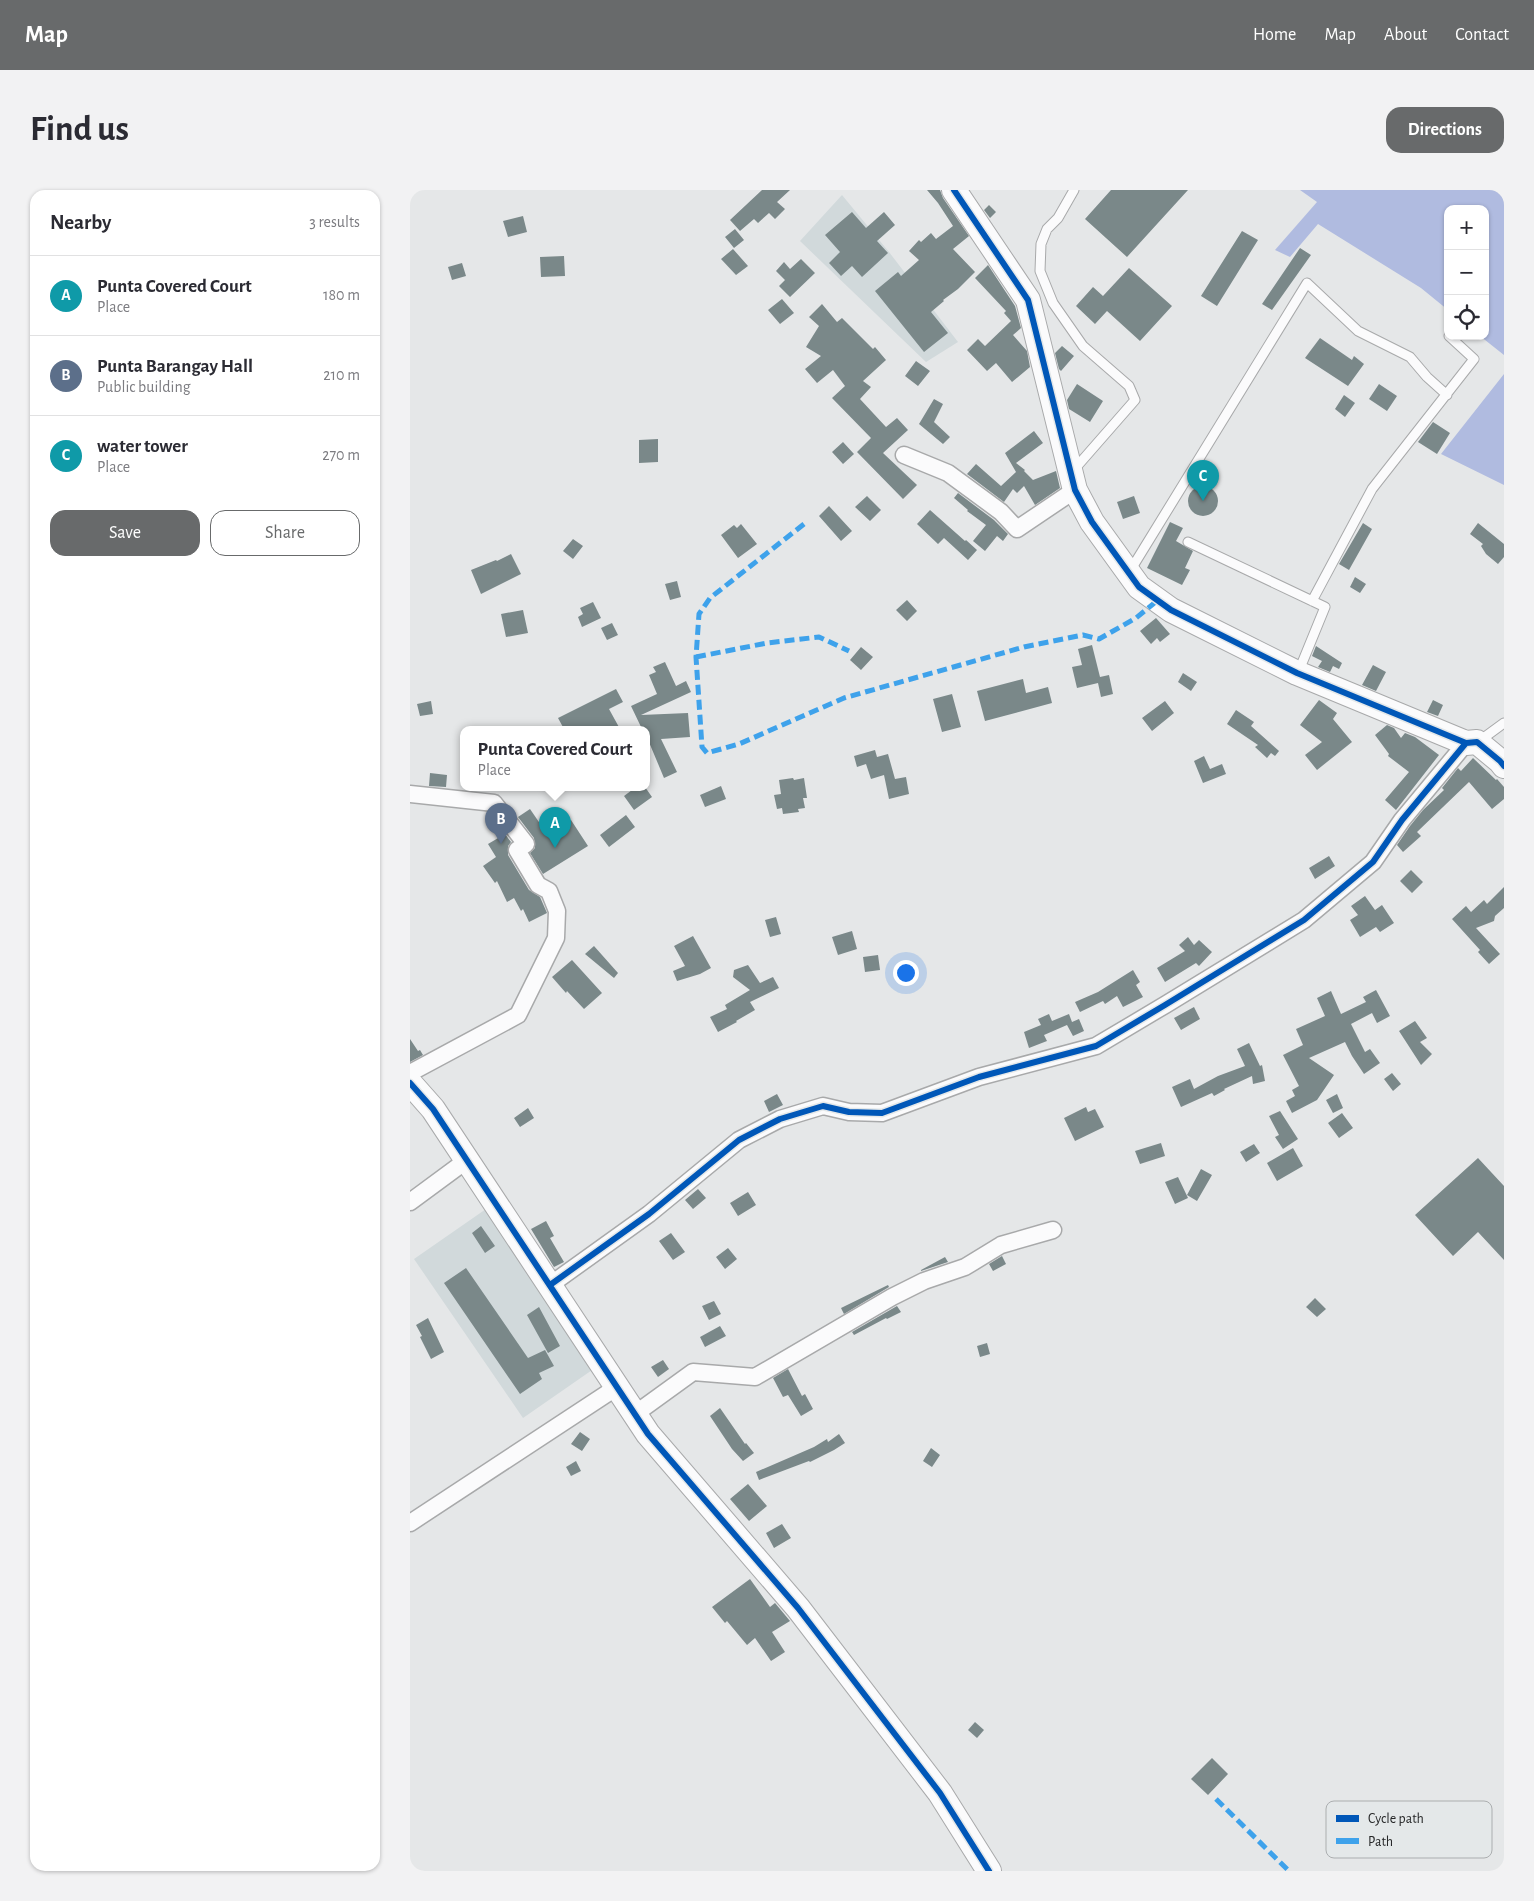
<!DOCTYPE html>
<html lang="en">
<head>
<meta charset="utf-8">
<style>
  body { margin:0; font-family:"Alegreya Sans",sans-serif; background:#f2f2f3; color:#2b2b33 }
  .controls { position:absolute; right:15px; top:15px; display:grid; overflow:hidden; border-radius:10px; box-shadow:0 1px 4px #0004 }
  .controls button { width:45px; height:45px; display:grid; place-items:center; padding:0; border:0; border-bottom:1px solid #e1e1e2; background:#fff; color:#2b2b33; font:25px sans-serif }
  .you { position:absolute; left:495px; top:782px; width:18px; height:18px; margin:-12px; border:4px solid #fff; border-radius:50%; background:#1a73e8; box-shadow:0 0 0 8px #1a73e833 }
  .badge { display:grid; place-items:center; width:32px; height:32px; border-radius:50%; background:#686a6b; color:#fff; font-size:16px; font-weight:700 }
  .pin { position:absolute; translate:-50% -41px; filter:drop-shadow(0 1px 2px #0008) }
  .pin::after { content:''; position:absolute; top:26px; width:18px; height:15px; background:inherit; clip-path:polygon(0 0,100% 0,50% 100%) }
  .popup { position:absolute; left:50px; top:536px; width:190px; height:65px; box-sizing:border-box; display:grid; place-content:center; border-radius:10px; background:#fff; filter:drop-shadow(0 1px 4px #0005); font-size:16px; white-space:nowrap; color:#7c7c81 }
  .popup b { font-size:19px; color:#2b2b33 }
  .popup::after { content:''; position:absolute; left:50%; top:100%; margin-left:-10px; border:10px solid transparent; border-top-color:#fff }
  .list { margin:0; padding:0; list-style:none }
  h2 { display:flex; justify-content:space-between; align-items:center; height:65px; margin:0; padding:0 20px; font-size:21px }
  h2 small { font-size:16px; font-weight:400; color:#7c7c81 }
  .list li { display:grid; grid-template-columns:32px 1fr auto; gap:15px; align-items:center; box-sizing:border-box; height:80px; padding:0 20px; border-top:1px solid #e1e1e2 }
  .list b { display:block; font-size:19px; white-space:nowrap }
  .list p { margin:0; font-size:16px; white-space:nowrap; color:#7c7c81 }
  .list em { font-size:16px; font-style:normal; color:#7c7c81 }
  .actions { display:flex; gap:10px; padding:15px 20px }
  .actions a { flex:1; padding:11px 0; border:1px solid #686a6b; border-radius:15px; text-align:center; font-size:18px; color:#686a6b }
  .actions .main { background:#686a6b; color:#fff }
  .icon { flex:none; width:28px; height:28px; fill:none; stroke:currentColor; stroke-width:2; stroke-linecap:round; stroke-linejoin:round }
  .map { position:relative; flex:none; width:1094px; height:1681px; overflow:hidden; border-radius:15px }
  header { display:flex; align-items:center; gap:30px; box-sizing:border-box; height:70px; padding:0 25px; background:#686a6b; color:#fff }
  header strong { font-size:24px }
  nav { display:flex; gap:28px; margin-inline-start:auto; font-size:18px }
  .intro { display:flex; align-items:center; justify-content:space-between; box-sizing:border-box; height:120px; padding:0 30px }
  h1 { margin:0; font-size:35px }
  .button { padding:12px 22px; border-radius:15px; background:#686a6b; color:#fff; font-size:18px; font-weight:700 }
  main { display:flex; gap:30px; padding:0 30px }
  aside { flex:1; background:#fff; border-radius:15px; box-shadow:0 1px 4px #0004 }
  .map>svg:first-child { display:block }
</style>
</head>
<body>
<header>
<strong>Map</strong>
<nav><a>Home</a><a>Map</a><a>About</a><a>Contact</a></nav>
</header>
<div class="intro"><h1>Find us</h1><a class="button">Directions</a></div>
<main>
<aside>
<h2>Nearby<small>3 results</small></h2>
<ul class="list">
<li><span class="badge" style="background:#0f9aa8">A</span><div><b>Punta Covered Court</b><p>Place</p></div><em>180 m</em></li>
<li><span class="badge" style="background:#5c6f8a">B</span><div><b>Punta Barangay Hall</b><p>Public building</p></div><em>210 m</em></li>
<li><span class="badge" style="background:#0f9aa8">C</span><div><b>water tower</b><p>Place</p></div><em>270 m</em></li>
</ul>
<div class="actions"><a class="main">Save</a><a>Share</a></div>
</aside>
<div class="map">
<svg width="1094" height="1681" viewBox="0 0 1094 1681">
  <rect width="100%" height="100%" fill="#e5e7e8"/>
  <path fill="#d1d9db" d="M432,5L479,62L548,152L516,172L390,51Z
    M76,1019L185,1178L113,1228L4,1069Z"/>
  <path fill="#b0bbe0" d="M890,0H1094V165L1070,146H1075V19H1038V120L1011,98L908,34L880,67L865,60L907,12Z
    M1094,184V295L1031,264Z"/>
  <path fill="#7a8889" d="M352,0H380L367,12L375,19L365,29L359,23L348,33L344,29L330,41L320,30Z
    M517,0H530L533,8L559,46L543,59L565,82L548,99L533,110L534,111L521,122L538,143L514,162L465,101L488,82L491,86L509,70L499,61L509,50L511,52L521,43L526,49L543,36L528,13Z
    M701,0H778L717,67L675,29Z
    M579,15L586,22L580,28L574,20Z
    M442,22L456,38L474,22L485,35L467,51L478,63L452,87L442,76L431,86L419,73L430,62L415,45Z
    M113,26L117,42L98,47L93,31Z
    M325,39L334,50L324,58L315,47Z
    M832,41L848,50L807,116L791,106Z
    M890,58L901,65L862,120L852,114Z
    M323,59L338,76L326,85L311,69Z
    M154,66L155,86L131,87L130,67Z
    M391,69L405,83L380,107L369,96L375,90L366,81L374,72L380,79Z
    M52,73L56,86L42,90L38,77Z
    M578,75L605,116L611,138L603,145L617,161L620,177L602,192L586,173L577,181L557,160L568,149L575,156L601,131L594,123L596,121L565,88Z
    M719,78L762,116L730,151L697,121L685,134L666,116L683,97L693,106Z
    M372,109L384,123L370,134L358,120Z
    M412,114L427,132L432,128L463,159L465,157L476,170L453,191L461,197L450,209L476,237L487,228L498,240L473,263L507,295L493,309L447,262L461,248L422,208L435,196L423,180L407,193L395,179L411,166L396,157L409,136L399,127Z
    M910,148L942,170L944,166L954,174L938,196L895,168Z
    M652,156L664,166L651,181L649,179L645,163Z
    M506,171L520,181L508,196L495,186Z
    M667,194L693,211L680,232L659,219L657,210Z
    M969,194L987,206L977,221L959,209Z
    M934,205L945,213L935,227L925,219Z
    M524,209L533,214L524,232L540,247L533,254L509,234Z
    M1023,232L1040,243L1027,264L1008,252Z
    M624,241L633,253L606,273L615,280L614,281L623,290L646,281L650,298L625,315L614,296L607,303L603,299L594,312L557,284L566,274L591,296L606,282L595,263Z
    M248,249V272L229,273V250Z
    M433,252L444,264L433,274L422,262Z
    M778 311a15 15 0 1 1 30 0a15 15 0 1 1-30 0Z
    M548,303L584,330L598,344L593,351L587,346L575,361L563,351L576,335L557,321L558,320L544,308Z
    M457,306L471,320L460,331L445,317Z
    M724,306L730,323L713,329L707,312Z
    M419,316L442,341L431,351L409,326Z
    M520,320L555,351L556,350L567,360L558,370L534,348L528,354L507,334Z
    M760,332L773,338L766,351L783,361L775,378L780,380L772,395L737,378Z
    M953,333L962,339L939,380L929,374Z
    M1068,333L1094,354V367L1088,374L1076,364L1071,356L1073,354L1060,344Z
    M331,334L347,354L328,368L311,345L324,335L327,338Z
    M163,349L173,356L163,369L153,361Z
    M101,364L111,384L71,404L61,380L86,370L87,371Z
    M945,387L956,394L950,403L940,397Z
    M267,391L271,407L260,410L255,394Z
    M497,410L507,421L497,431L486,420Z
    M183,412L191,428L172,437L168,427L173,424L170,418Z
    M113,420L118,443L96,447L91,424Z
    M746,428L760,444L750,452L747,448L741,454L730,441Z
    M202,433L208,445L197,450L191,438Z
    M682,455L690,487L699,485L703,504L691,507L688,493L667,498L662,477L672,475L668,459Z
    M906,456L932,473L929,479L923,476L920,482L908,477L912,471L902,466Z
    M451,457L463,467L451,480L440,470Z
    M255,472L266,496L276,491L281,502L231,525L278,523L280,547L251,549L267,582L254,588L236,545V539H232L221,516L247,504L239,485L246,482L243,477Z
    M963,475L976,482L966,501L952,495Z
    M773,483L787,492L781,501L768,492Z
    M613,489L616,503L638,497L642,513L575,531L567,501Z
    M206,499L213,512L199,519L210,539H154L148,528Z
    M542,504L551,537L532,542L523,509Z
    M909,510L927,523L923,529L942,552L907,580L895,565L912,552L890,535Z
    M1023,510L1033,515L1028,526L1017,522Z
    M21,511L23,524L10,526L7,514Z
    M755,511L764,523L742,541L732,528Z
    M826,520L844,532L841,536L869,561L865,566L861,563L857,568L845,557L848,555L817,534Z
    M977,535L984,538L991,548L995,543L1005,547L1029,565L986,620L975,610L999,582L978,566L979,564L965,545Z
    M465,560L467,567L478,564L485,589L496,587L499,604L479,609L474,585L461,589L456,574L447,577L444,566Z
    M794,566L800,579L812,574L816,584L793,593L784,571Z
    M1063,568L1086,590L1087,589L1094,597V609L1082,619L1059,592L1007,642L1011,646L993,662L987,655L1000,636L1013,620L1034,600L1032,598L1048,578L1051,581Z
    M20,583L37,585L36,597L19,596Z
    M383,588L384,590L394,588L397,608H393L395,618L388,619L389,622L373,624L372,618L367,619L364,605L371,604L369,590Z
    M311,596L316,609L295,617L290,605Z
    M226,597H235L242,607L224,620L214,606Z
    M120,619L131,635L137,631L143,641L161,630L178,656L133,684L120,663L125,658L124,648L108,627Z
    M216,625L225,637L199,657L190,645Z
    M95,644L101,652L98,656V665L119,700L130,707L137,723L119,732L113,719L111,721L104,708L97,712L87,691L85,693L73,676L86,667L78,654Z
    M919,666L925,676L905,689L899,678Z
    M1001,680L1013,692L1002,703L990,691Z
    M1094,697V718L1085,726L1084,731L1066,738L1090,764L1079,774L1068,762L1070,760L1042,729L1056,716L1061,722L1074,710L1077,714Z
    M955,706L965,720L972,715L984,733L970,742L966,737L950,747L940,730L948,725L941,716Z
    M366,727L371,744L360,747L355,730Z
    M442,741L447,759L428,765L422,747Z
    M283,746L301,778L290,784L267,791L263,781L275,776L264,756Z
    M778,747L784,755L789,750L802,762L789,776L786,773L755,792L747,778L775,761L769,755Z
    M184,756L208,783L204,788L175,764Z
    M468,765L470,780L455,782L453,767Z
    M162,770L192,803L174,819L157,801L156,803L142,787Z
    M338,775L350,793L363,787L369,798L340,812L345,820L326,831L327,832L308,842L300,827L317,819L315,815L340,800L323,787L324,780Z
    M723,780L730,792L726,795L733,807L713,817L707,806L695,814L693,811L670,822L665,812L688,802Z
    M966,800L980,826L967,833L962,823L941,834L955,862L960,859L970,873L954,884L942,866L935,852L899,868L924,885L907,910L882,923L876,911L885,906L882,900L889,896L873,865L893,855L886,839L915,826L907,808L921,801L931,824L956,812L953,807Z
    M784,817L790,829L771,840L764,828Z
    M639,824L642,831L659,824L662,832L669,829L674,841L663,846L657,835L634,845L637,851L619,858L614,842L631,835L628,829Z
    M1005,831L1017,848L1010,852L1022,864L1011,875L989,841Z
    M0,849L8,861L10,860L13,865L0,872Z
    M839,853L850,876L852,875L855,891L843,894L842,886L814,899L815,900L804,906L802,903L771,917L762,897L780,889L784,899L808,886L835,876L827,859Z
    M982,883L991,894L983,901L974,889Z
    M367,904L373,915L359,922L354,911Z
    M927,904L933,918L923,923L916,910Z
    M676,917L678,922L685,919L694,937L665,951L654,928Z
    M118,918L124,928L110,937L104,928Z
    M870,921L888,949L873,959L865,947L869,945L859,926Z
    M932,923L943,938L929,948L918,933Z
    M751,953L755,966L730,974L725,961Z
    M844,954L850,963L836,972L830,962Z
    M883,958L893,976L867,991L857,973Z
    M1068,968L1094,996V1070L1068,1042L1043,1066L1005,1025Z
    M791,979L802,985L787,1011L777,1005Z
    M768,987L778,1008L765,1014L755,992Z
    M288,999L296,1008L283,1019L275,1010Z
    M338,1002L346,1015L328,1026L320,1013Z
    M136,1031L144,1046L140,1048L154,1072L144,1077L121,1039Z
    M71,1036L85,1056L75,1063L62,1043Z
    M261,1043L275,1062L263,1070L249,1051Z
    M318,1058L327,1069L315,1079L306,1067Z
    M592,1066L596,1074L583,1081L579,1074Z
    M535,1067L538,1072L511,1081V1080Z
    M56,1078L118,1168L135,1160L144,1176L129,1183L132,1189L110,1204L34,1093Z
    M478,1095L479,1097L434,1124L431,1118Z
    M905,1108L916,1119L907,1127L896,1117Z
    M304,1111L311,1124L299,1130L292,1116Z
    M487,1116L491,1122L477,1129L476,1128L444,1145L442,1142Z
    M129,1117L150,1156L138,1163L117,1125Z
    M18,1128L34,1162L21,1169L10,1147L12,1146L6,1135Z
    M310,1136L316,1146L295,1157L290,1147Z
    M577,1153L580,1164L570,1167L567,1156Z
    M253,1170L259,1179L248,1187L241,1177Z
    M378,1179L392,1206L395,1204L403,1219L391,1226L378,1205L373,1207L363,1188Z
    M310,1218L335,1254L336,1253L344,1263L333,1271L322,1259L300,1226Z
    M170,1242L180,1249L172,1261L161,1254Z
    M429,1244L435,1253L424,1260L400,1272L399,1271L349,1290L346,1282L404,1257L417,1249L418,1252Z
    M521,1258L530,1265L522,1277L513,1271Z
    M166,1271L171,1281L161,1286L156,1277Z
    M338,1294L357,1316L339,1331L320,1309Z
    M372,1334L381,1348L364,1358L356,1343Z
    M340,1389L360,1417L365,1413L380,1431L362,1442L375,1462L361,1471L345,1448L337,1455L317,1431L315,1433L302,1417Z
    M565,1532L574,1540L567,1548L558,1540Z
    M802,1568L818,1584L798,1605L781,1589Z"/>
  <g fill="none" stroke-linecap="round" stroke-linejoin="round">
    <defs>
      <path id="lane" d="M662,282L725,210L719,196L673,156L643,113L630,81L631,54L637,39L648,28L664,0
        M778,352L915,417L888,483
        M720,381L897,93L948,141L1000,167L1017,187L1037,205
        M902,411L962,299L1064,169L1039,146
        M1068,552L1094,533"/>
      <path id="street" d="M494,265L538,283L591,322L607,339L665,300
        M0,604L84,613L116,654L107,660L128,695L139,701L147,721L146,748L108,825L0,883
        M0,1012L57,970
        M140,1095L239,1024L329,950L370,929L413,916L439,922L472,923L569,887L686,856L755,815L894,730L963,672L992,630L1056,553
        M225,1224L283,1182L345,1187L482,1107L514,1091L555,1077L591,1055L643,1040
        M0,1333L207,1197"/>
      <path id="secondary" d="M544,0L618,110L665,300L682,332L729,397L761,420L887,483L1056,553L1067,552L1090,571L1094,576
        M0,893L23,919L238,1244L388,1418L530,1603L579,1681"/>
    </defs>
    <use href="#lane" stroke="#a8a9aa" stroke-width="11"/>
    <use href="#street" stroke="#a8a9aa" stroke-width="19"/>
    <use href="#secondary" stroke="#a8a9aa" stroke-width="26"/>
    <use href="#lane" stroke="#fbfbfc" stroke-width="9"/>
    <use href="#street" stroke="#fbfbfc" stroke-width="16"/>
    <use href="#secondary" stroke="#fbfbfc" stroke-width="24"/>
    <path stroke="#3ea2eb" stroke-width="5" stroke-dasharray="10 5" stroke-linecap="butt" d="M394,334L300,408L289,424L286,467L292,557L297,563L329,554L434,508L614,457L673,445L689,449L726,428L748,410
      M286,467L357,453L409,447L439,461
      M806,1609L879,1681"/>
    <defs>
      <path id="cycleway" d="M544,0L618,110L665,300L682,332L729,397L761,420L887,483L1056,553L1067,552L1090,571L1094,576
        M0,893L23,919L238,1244L388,1418L530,1603L579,1681
        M140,1095L239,1024L329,950L370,929L413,916L439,922L472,923L569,887L686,856L755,815L894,730L963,672L992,630L1056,553"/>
    </defs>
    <use href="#cycleway" stroke="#e4e8e9" stroke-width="9"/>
    <use href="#cycleway" stroke="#0057b8" stroke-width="6"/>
  </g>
  <rect x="916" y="1611" width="166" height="57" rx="8" fill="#e4e8e9" stroke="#abaeaf" stroke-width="1"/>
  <rect x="926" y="1625" width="23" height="7" fill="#0057b8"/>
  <rect x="926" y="1648" width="23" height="6" fill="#3ea2eb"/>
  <g font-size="14" fill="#252627">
    <text x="958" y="1633">Cycle path</text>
    <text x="958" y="1656">Path</text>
  </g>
</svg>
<div class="controls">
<button>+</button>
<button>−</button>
<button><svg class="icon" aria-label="locate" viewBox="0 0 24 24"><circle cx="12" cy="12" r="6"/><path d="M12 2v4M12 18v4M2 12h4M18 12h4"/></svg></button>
</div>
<div class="you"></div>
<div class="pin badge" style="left:145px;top:658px;background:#0f9aa8">A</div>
<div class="popup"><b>Punta Covered Court</b>Place</div>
<div class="pin badge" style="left:91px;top:654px;background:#5c6f8a">B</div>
<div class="pin badge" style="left:793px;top:311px;background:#0f9aa8">C</div>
</div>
</main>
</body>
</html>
